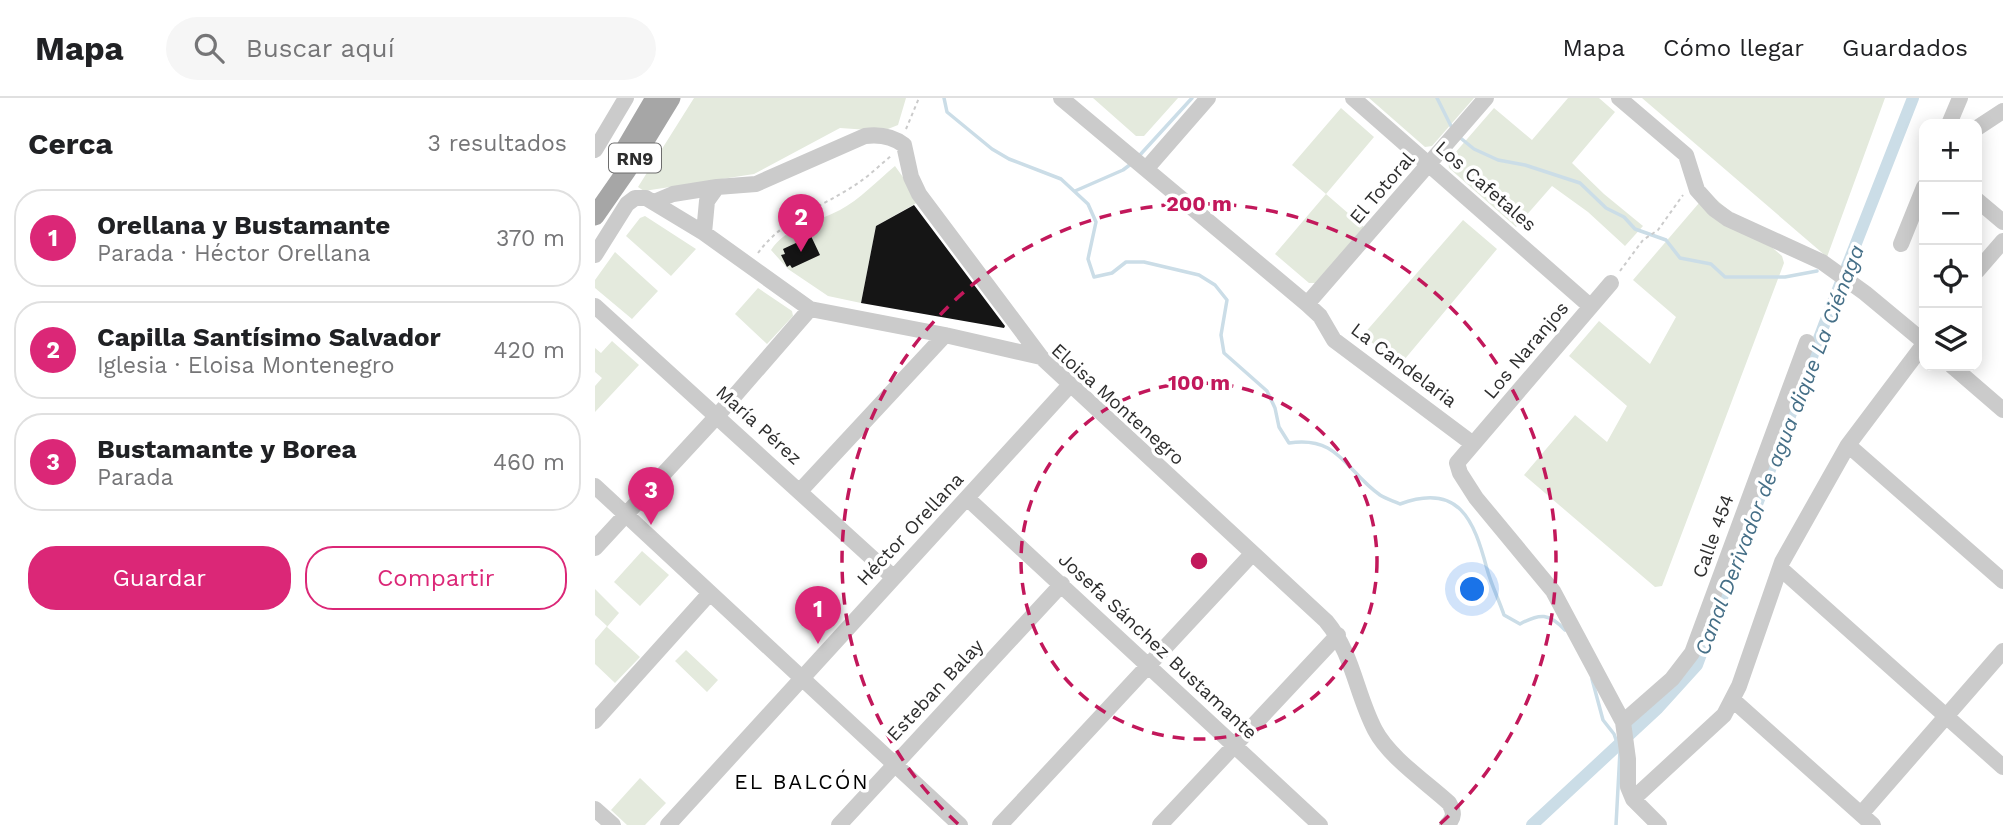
<!DOCTYPE html>
<html lang="es">
<head>
<meta charset="utf-8">
<style>
  body { margin:0; font-family:"Work Sans",sans-serif; background:#f6f6f6; color:#202124 }
  .controls { position:absolute; right:21px; top:21px; display:grid; overflow:hidden; border-radius:14px; box-shadow:0 4px 18px #0003 }
  .controls button { width:63px; height:63px; display:grid; place-items:center; padding:0; border:0; border-bottom:2px solid #e0e0e0; background:#fff; color:#202124; font:35px sans-serif }
  .you { position:absolute; left:878px; top:492px; width:24px; height:24px; margin:-18px; border:5px solid #fff; border-radius:50%; background:#1a73e8; box-shadow:0 0 0 10px #1a73e833 }
  .badge { display:grid; place-items:center; width:46px; height:46px; border-radius:50%; background:#db2777; color:#fff; font-size:23px; font-weight:700 }
  .pin { position:absolute; translate:-50% -58px; filter:drop-shadow(0 2px 4px #0008) }
  .pin::after { content:''; position:absolute; top:37px; width:24px; height:21px; background:inherit; clip-path:polygon(0 0,100% 0,50% 100%) }
  .list { margin:0; padding:0; list-style:none }
  h2 { display:flex; justify-content:space-between; align-items:center; height:91px; margin:0; padding:0 28px; font-size:30px }
  h2 small { font-size:23px; font-weight:400; color:#757577 }
  .list li { display:grid; grid-template-columns:46px 1fr auto; gap:21px; align-items:center; box-sizing:border-box; height:98px; margin:0 14px 14px; padding:0 14px; border:2px solid #e0e0e0; border-radius:28px }
  .list b { display:block; font-size:26px; white-space:nowrap }
  .list p { margin:0; font-size:23px; white-space:nowrap; color:#757577 }
  .list em { font-size:23px; font-style:normal; color:#757577 }
  .actions { display:flex; gap:14px; padding:21px 28px }
  .actions a { flex:1; padding:16px 0; border:2px solid #db2777; border-radius:28px; text-align:center; font-size:24px; color:#db2777 }
  .actions .main { background:#db2777; color:#fff }
  .icon { flex:none; width:38px; height:38px; fill:none; stroke:currentColor; stroke-width:2; stroke-linecap:round; stroke-linejoin:round }
  .map { position:relative; flex:none; width:1408px; height:727px; overflow:hidden }
  header { display:flex; align-items:center; gap:42px; box-sizing:border-box; height:98px; padding:0 35px; background:#fff; border-bottom:2px solid #e0e0e0 }
  header strong { font-size:33px }
  nav { display:flex; gap:38px; margin-inline-start:auto; font-size:24px }
  .search { width:490px; height:63px; background:#f6f6f6; display:flex; align-items:center; gap:18px; box-sizing:border-box; padding:0 24px; border-radius:38px; color:#757577; font-size:26px }
  main { display:flex }
  aside { flex:1; background:#fff }
  .map>svg:first-child { display:block }
</style>
</head>
<body>
<header>
<strong>Mapa</strong>
<div class="search"><svg class="icon" aria-label="search" viewBox="0 0 24 24"><circle cx="10" cy="10" r="6"/><path d="M15 15l6 6"/></svg>Buscar aquí</div>
<nav><a>Mapa</a><a>Cómo llegar</a><a>Guardados</a></nav>
</header>
<main>
<aside>
<h2>Cerca<small>3 resultados</small></h2>
<ul class="list">
<li><span class="badge">1</span><div><b>Orellana y Bustamante</b><p>Parada · Héctor Orellana</p></div><em>370 m</em></li>
<li><span class="badge">2</span><div><b>Capilla Santísimo Salvador</b><p>Iglesia · Eloisa Montenegro</p></div><em>420 m</em></li>
<li><span class="badge">3</span><div><b>Bustamante y Borea</b><p>Parada</p></div><em>460 m</em></li>
</ul>
<div class="actions"><a class="main">Guardar</a><a>Compartir</a></div>
</aside>
<div class="map">
<svg width="1408" height="727" viewBox="0 0 1408 727">
  <rect width="100%" height="100%" fill="#fff"/>
  <path fill="#e4eadd" d="M99,0H311L303,27L288,33L245,30L159,76L49,93L43,89Z
    M498,0H583L549,38H541Z
    M774,0H879L837,48L830,49Z
    M973,0H1004L1020,14L977,65L1009,96L1048,128L1030,148L993,114L957,88L921,129L854,70L853,63L899,10L937,42Z
    M1047,0H1290L1232,159Z
    M746,10L779,39L731,96L769,129L721,185H714L680,156L731,96L697,67Z
    M300,68L325,103L281,128L266,205L233,198L193,171L176,152C192,128 220,125 245,112C264,102 283,82 300,68Z
    M1110,98H1117L1187,158L1189,165L1067,488L1060,489L929,377L980,317L1012,344L1032,308L974,258L1004,223L1055,266L1081,219L1038,182Z
    M50,118L101,151L76,178L31,138L45,120Z
    M868,122L902,151L804,268L768,237Z
    M20,154L63,193L37,221L0,190V182Z
    M163,190L197,213L198,218L172,246L140,216Z
    M17,243L44,267L0,314V288L7,280L0,274V250L6,255Z
    M47,453L74,477L45,508L19,484Z
    M0,491L24,515L12,529L45,559L20,585L0,566V542L12,528L0,517Z
    M91,552L123,582L112,594L80,563Z
    M45,680L71,705L50,727H32L16,712Z"/>
  <g fill="none" stroke-linecap="round" stroke-linejoin="round">
    <path stroke="#cbdde7" stroke-width="3.5" d="M349,0L352,14L397,51L414,61L466,81L493,106L501,124L493,161L499,179L517,175L531,164H549L604,177L620,187L632,202L626,237L629,255L672,293L680,310L684,329L694,345C743,337 751,373 785,397C791,401 799,403 805,406C864,384 879,422 892,471C896,486 904,502 909,517L925,526C945,515 954,515 970,532
      M842,0L858,32
      M863,38L879,51L903,62L930,67L985,85L1011,110L1029,119L1040,131L1071,142L1085,160L1116,166L1130,179H1190L1222,173
      M544,58L597,0
      M480,93L528,72L536,66
      M997,581L1008,622L1019,636L1025,653L1021,727"/>
    <path stroke="#cbdde7" stroke-width="12" d="M937,727L1063,610L1102,567L1229,227L1318,0"/>
  </g>
  <path fill="#151515" d="M319,107L410,228L409,230L266,205L281,128Z
    M216,138L225,157L197,170L195,167L192,169L186,157L190,156L188,151Z"/>
  <g fill="none" stroke-linecap="round" stroke-linejoin="round">
    <path stroke="#cbcbcb" stroke-width="2" stroke-dasharray="3.5 3.5" stroke-linecap="butt" d="M311,31L324,0
      M163,155C189,119 231,108 266,83C276,76 286,66 296,58
      M1025,173L1048,142L1063,132L1088,97"/>
    <path stroke="#cbcbcb" stroke-width="16" d="M466,0L712,206L725,218L739,242L878,346
      M758,0L995,208
      M1024,0L1091,57L1102,92L1119,111L1133,121L1227,164L1270,195L1329,244
      M1354,26L1365,0
      M1382,30L1408,13
      M0,52L31,0
      M552,70L613,0
      M1382,102L1408,124
      M59,104L78,96L122,89
      M109,135L112,103L122,89L161,86L270,38C285,36 297,38 309,47L316,79L324,96L446,259
      M1306,146L1329,89
      M0,157L32,106L40,100H51L109,135L215,211L350,237L446,259L731,523C758,555 761,596 780,632C794,659 831,684 854,705C859,714 860,719 852,727
      M1382,173L1408,143
      M1016,185L862,365L865,375L881,400L958,493L1028,624L1033,661V689L1038,701L1064,727
      M712,206L891,0
      M0,208L298,479
      M1357,268L1408,312
      M1253,347L1408,483
      M0,388L365,727
      M205,393L350,237
      M372,400L725,727
      M0,450L122,318L215,211
      M1185,470L1408,669
      M1138,602L1278,727
      M0,623L115,495
      M1028,624L1077,581L1097,555L1212,244
      M1038,701L1129,617L1144,588L1187,464L1253,347L1329,246
      M0,711L18,727
      M1266,716L1408,553
      M73,727L474,288
      M244,727L467,486
      M405,727L657,456
      M565,727L743,537"/>
    <path stroke="#a6a6a6" stroke-width="19" d="M27,56L60,0
      M0,118L32,72L76,0"/>
  </g>
  <g fill="none" stroke="#c2185b" stroke-width="3.5" stroke-dasharray="12 9">
    <circle cx="604" cy="463" r="178"/>
    <path d="M363 726A357 357 0 1 1 845 726"/>
  </g>
  <g text-anchor="middle" dominant-baseline="central" stroke-width="7" stroke-linejoin="round" paint-order="stroke">
    <rect fill="#fff" stroke="#6d6d6d" stroke-width="2" x="14" y="45.5" width="52" height="29" rx="5"/>
    <g font-size="18" font-weight="bold" fill="#2e2e2e">
      <text x="40" y="60">RN9</text>
    </g>
    <g font-size="19" fill="#2e2e2e" stroke="#fff">
      <text transform="translate(891 88) rotate(41)">Los Cafetales</text>
      <text transform="translate(787 90) rotate(-49)">El Totoral</text>
      <text transform="translate(931 252) rotate(-50)">Los Naranjos</text>
      <text transform="translate(809 267) rotate(37)">La Candelaria</text>
      <text transform="translate(523 306) rotate(42)">Eloisa Montenegro</text>
      <text transform="translate(164 327) rotate(42)">María Pérez</text>
      <text transform="translate(315 431) rotate(-47)">Héctor Orellana</text>
      <text transform="translate(1118 438) rotate(-70)">Calle 454</text>
      <text transform="translate(563 548) rotate(43)">Josefa Sánchez Bustamante</text>
      <text transform="translate(340 592) rotate(-47)">Esteban Balay</text>
    </g>
    <g font-size="21" font-style="italic" fill="#456f87" stroke="#fff">
      <text transform="translate(1184 352) rotate(-69)">Canal Derivador de agua dique La Ciénaga</text>
    </g>
    <g font-size="21" letter-spacing="2" fill="#000" stroke="#fff">
      <text x="207" y="683">EL BALCÓN</text>
    </g>
  </g>
  <circle cx="604" cy="463" r="10" fill="#c2185b" stroke="#fff" stroke-width="3.5"/>
  <g font-size="21" text-anchor="middle" font-weight="bold" fill="#c2185b" stroke="#fff" stroke-width="7" stroke-linejoin="round" paint-order="stroke">
    <text x="604" y="113">200 m</text>
    <text x="604" y="292">100 m</text>
  </g>
</svg>
<div class="controls">
<button>+</button>
<button>−</button>
<button><svg class="icon" aria-label="locate" viewBox="0 0 24 24"><circle cx="12" cy="12" r="6"/><path d="M12 2v4M12 18v4M2 12h4M18 12h4"/></svg></button>
<button><svg class="icon" aria-label="layers" viewBox="0 0 24 24"><path d="M12 4l9 5-9 5-9-5zM3 14l9 5 9-5"/></svg></button>
</div>
<div class="you"></div>
<div class="pin badge" style="left:223px;top:546px">1</div>
<div class="pin badge" style="left:206px;top:154px">2</div>
<div class="pin badge" style="left:56px;top:427px">3</div>
</div>
</main>
</body>
</html>
